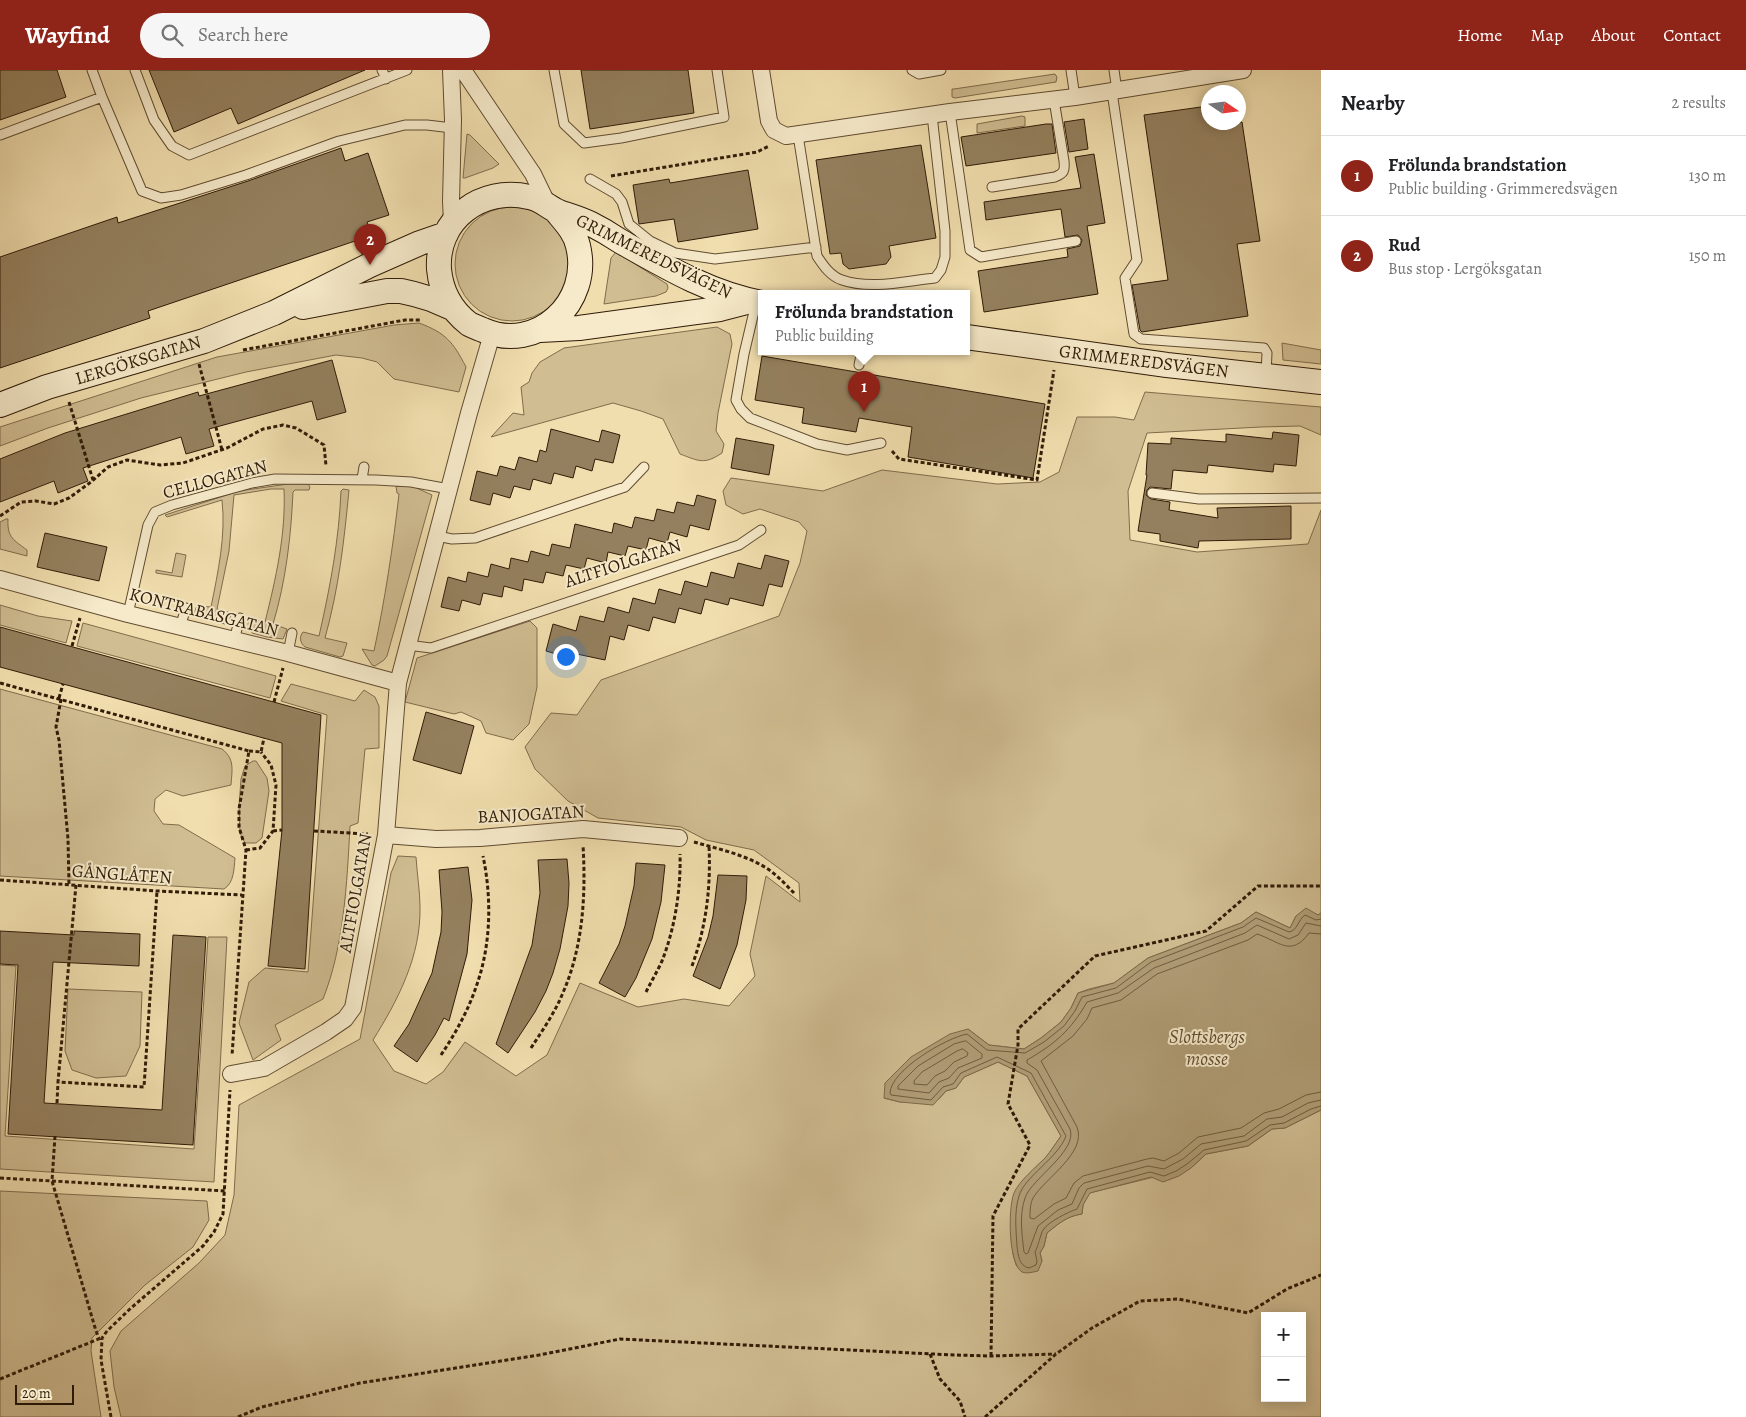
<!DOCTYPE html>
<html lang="en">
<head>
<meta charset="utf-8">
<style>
  body { margin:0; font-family:Alegreya,serif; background:#f6f6f6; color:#202124 }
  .controls { position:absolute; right:15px; bottom:15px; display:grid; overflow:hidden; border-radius:0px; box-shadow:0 2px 12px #0003 }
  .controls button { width:45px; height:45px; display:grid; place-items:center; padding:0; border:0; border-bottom:1px solid #e0e0e0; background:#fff; color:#202124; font:25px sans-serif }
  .compass { position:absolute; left:1201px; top:15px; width:45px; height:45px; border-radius:50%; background:#fff; box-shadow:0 2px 12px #0003; rotate:103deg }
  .scale { position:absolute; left:15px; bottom:12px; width:59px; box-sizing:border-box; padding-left:5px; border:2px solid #2f1b07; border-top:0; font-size:14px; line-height:18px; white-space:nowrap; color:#2f1b07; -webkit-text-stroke:4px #f6eaca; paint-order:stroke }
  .you { position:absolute; left:565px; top:586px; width:18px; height:18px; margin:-12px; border:4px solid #fff; border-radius:50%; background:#1a73e8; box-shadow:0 0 0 8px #1a73e833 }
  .badge { display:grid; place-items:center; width:32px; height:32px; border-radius:50%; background:#8f2418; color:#fff; font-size:16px; font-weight:700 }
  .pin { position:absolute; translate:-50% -41px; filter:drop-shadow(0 1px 2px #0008) }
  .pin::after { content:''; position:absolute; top:26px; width:18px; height:15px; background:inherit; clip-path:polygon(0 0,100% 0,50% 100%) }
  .popup { position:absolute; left:758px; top:220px; width:212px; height:65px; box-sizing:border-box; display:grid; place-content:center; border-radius:0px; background:#fff; filter:drop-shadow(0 1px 4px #0005); font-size:16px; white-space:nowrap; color:#757577 }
  .popup b { font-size:19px; color:#202124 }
  .popup::after { content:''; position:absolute; left:50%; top:100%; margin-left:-10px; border:10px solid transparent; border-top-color:#fff }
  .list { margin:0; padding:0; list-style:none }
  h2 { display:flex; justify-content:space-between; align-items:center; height:65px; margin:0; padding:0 20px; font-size:21px }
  h2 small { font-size:16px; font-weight:400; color:#757577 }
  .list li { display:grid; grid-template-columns:32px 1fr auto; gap:15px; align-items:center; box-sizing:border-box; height:80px; padding:0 20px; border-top:1px solid #e0e0e0 }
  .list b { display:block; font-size:19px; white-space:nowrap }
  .list p { margin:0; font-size:16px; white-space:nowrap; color:#757577 }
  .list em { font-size:16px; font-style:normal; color:#757577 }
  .icon { flex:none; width:28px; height:28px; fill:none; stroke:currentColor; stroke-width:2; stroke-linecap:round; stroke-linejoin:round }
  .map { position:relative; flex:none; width:1321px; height:1347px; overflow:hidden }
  header { display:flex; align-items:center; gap:30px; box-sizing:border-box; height:70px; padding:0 25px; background:#8f2418; color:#fff }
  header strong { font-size:24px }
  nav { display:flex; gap:28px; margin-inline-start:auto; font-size:18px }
  .search { width:350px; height:45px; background:#f6f6f6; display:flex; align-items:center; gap:12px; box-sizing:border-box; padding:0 18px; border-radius:28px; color:#757577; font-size:19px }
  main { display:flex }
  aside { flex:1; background:#fff }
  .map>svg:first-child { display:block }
</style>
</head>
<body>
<header>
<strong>Wayfind</strong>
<div class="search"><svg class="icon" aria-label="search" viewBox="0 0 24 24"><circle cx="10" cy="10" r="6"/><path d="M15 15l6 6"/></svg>Search here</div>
<nav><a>Home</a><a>Map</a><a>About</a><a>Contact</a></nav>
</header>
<main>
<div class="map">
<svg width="1321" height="1347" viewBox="0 0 1321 1347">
  <rect width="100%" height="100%" fill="#f1deae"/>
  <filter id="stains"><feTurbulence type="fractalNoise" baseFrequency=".004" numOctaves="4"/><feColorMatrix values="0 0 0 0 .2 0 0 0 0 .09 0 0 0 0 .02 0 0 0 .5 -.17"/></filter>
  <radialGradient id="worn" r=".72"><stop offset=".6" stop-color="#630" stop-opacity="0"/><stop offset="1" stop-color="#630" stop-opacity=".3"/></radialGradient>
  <path fill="#d0bd92" stroke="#806c4c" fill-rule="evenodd" d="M1055,4L1057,7L1056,12L955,28L952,27V19H954Z
    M1022,46L1025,47V56L977,63V54Z
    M467,64L470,65L499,94L493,98L465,108H463Z
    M455 194a57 57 0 1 1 114 0a57 57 0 1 1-114 0Z
    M616,182L667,214L668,218L666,222L656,226L604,234L611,188Z
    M419,253C446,263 453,272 466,297L459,322L394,309L377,292L362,288L336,285L246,302L141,328L48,358L0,376V357L217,287L394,255Z
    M717,257L730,264L732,274L718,343L716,361L724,374L722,383C704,395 699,391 680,384L663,349L641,341L613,333L491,367L513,343L524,345L521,317L529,312L532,303L540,292L564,278Z
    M1282,273L1321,280V294L1283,290Z
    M1145,322L1321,337V365L1300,356L1261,357L1147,363L1128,421L1130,470L1197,482L1308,474L1321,440V843L1318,845L1312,843L1296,846L1290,858L1256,842L1241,853L1148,888L1114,913L1089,919L1078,923L1071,938L1061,952L1041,968L1024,979L989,975L968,959L884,1028L900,1032L939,1029L946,1021L956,1018L964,1007L998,992L1027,1006L1061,1066L1047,1086L1025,1108L1012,1173L1013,1184L1016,1195L1022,1202L1042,1191L1040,1183L1044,1176L1047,1163C1058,1154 1067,1146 1082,1144L1083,1135L1089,1123L1191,1098L1206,1084L1248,1076L1272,1059L1285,1058L1321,1040V1347H121L114,1317L110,1281L121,1261L199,1193L225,1165L234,1125L239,1035L360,969L391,803L398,786L416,787C417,804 420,821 420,837C421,886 398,930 373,970L394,1001L426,1014L443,1002L465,972L516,1006L547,985L580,913L638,937L684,929L729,936L755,906L750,884L766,806L800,832L799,813L754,780L706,770L681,757L598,748L568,731L535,699L525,677L551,643L577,645L601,610L779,546L800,493L807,461L799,452L760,439L743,444L726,435L723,421L731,408L823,421L882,400L997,414L1040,412L1059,402L1077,347H1115L1134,350ZM1265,1246H1302V1328H1265Z
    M288,414H308L310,417L309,420H295L293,422C291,466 286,511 273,554L287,559L283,569L267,567L252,563L248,554L250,549L265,552C276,508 286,464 284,419H271L234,425L229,481L217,539L231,543L230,550L227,553L225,554L196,546L194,543L197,536L211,537C218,502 226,466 222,430L167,447L165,445L239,421Z
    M396,416H412L432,425L387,586L384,590L375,596L372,595L362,579L374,581C385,529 393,477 399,424L397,423Z
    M343,419L349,420C344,472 339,517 325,568L347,573L343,586L340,587L305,577C300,573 299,567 303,562L319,566C330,518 339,470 341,421Z
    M6,449H8C7,468 14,470 27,480V486L0,479V452Z
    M176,483L186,485L182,507L156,503V500L172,503Z
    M0,535L38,546L72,551L66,573L0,555Z
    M530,551L537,558V617L529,654L513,670L486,663L481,651L461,642L454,644L405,632L417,588Z
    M83,553L276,606L270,628L77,576Z
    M291,614L355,631L364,620L375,627L379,636V678L365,679L358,753L350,756C347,813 344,876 323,929L275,955L281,970L253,990L239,953L249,912L265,898L308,902L327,645L281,631Z
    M0,619L222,679C235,689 232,700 231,715L183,726L166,720L155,729L154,741L163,754L179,755L235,788C234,799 234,813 224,819L0,806Z
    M253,691H256L267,708L269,721L262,768L256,773H245L240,763L239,737L241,709L245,696Z
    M208,867H227L214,1112L0,1099V895L16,896L5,1066L194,1079Z
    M68,919L142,922L140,976L126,1006L96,1008L72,1000L65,981Z
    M0,1121L207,1131L209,1150L193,1177L145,1215L92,1268L91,1281L101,1347H0Z"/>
  <path fill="#af9c75" stroke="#7c6849" d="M1306,838L1318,845L1321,843V1040L1285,1058L1272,1059L1248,1076L1206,1084L1191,1098L1179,1106L1163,1112L1151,1107L1090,1123L1083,1135L1082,1144C1067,1146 1058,1154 1047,1163L1044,1176L1040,1183L1042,1191L1038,1201C1033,1202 1027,1204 1022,1202C1008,1193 1008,1138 1014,1123C1019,1111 1036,1097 1045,1088C1051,1081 1056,1073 1061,1066L1027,1006L998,992L964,1007L956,1018L946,1021L933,1035L900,1032L884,1028L885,1013L911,987L950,964L968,959L989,975L1024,979L1041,968L1061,952L1071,938L1078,923L1114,913L1148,888L1241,853L1256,842L1290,858L1296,846Z"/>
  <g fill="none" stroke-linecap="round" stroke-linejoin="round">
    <path stroke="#6f5c3e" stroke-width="1" d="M1321,849L1316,850L1305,845C1298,850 1297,861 1289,862L1256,848L1243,857L1151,892L1116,918L1082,927L1075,941L1064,956L1044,972L1025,983L987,980L967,964C946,968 891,1000 890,1023L891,1025L931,1030L943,1017L953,1014L961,1003L997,987L1031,1003L1066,1066C1058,1088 1024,1107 1019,1126C1014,1142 1016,1160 1017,1176C1018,1185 1019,1196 1029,1198L1036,1195L1037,1191L1035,1182C1038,1177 1041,1163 1043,1160C1048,1152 1068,1142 1077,1139L1087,1119L1150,1102L1164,1106L1176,1101L1187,1094L1204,1080L1246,1071L1270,1055L1284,1053L1311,1039L1321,1036
      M1321,856L1306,853L1298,865L1289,869L1257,855L1245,863L1154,898L1118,923L1087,932C1071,960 1055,974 1027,990V993L1037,1000L1070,1059C1078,1081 1031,1109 1025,1128C1019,1145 1022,1165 1024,1182L1026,1184L1028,1183L1038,1156L1058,1140L1072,1134L1079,1118L1084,1113L1148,1096L1164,1099L1183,1089L1201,1074L1244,1066L1267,1049L1282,1047L1308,1033L1321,1030
      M1321,864L1309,863C1291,888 1279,871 1257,864L1248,870L1157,904L1121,930L1092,938L1087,949L1073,966L1041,991L1077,1057C1087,1083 1045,1108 1033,1128C1030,1134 1030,1142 1030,1148L1034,1149L1054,1134L1066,1128L1074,1113L1083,1106L1147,1089L1153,1088L1164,1091L1179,1083L1198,1067L1241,1058L1264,1043L1279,1039L1306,1025L1321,1022
      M966,971L982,984V988L958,998L949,1008L939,1012L929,1023L898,1019V1016L918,996L954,974Z
      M963,979L968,983L967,986L954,992L945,1001L935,1006L927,1015L914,1014V1011L922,1002L957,981Z"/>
  </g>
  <path fill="#94805e" stroke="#2f1b07" d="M0,0H57L66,27L0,50Z
    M149,0H365L238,54L231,38L174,62Z
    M581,0H688L694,43L590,59Z
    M1208,36V52H1242L1260,171L1237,174L1248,246L1142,262L1140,260L1132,215L1168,210L1144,45Z
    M1084,49L1088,79L1069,82L1064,52Z
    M1046,54H1052L1056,83L966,96L961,67Z
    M921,75L936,168L889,176L891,187L886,194L849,199L843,194L841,183L830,184L816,90Z
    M341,78L345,91L368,83L389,145L367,152L370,159L367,160L376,177L362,184L355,171L148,241L150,248L0,298V187L117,147L118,153L248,111Z
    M1094,84L1105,153L1087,156L1098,224L984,242L978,201L1068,187L1067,179L1080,176L1082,170L1078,165L1065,167L1061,139L986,150L984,132L1081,118L1075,87Z
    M748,100L758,159L678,172L674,149L639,154L633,115L669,109L670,113Z
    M762,286L1045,334L1033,408L908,387L912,357L859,348L856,362L802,353L804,338L755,330Z
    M332,290L346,342L317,350L312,331L209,359L214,376L186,384L181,367L83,398L88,411L58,423L54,411L0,432V389L65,363L198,322L199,326Z
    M551,359L599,372L602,360L620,365L613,393L595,389L592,401L576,396L573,408L554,403L551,414L533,409L530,420L514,416L510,428L493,423L490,435L470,430L477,401L497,406L500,396L515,400L519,387L537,392L540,380L546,382Z
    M1273,362L1299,365L1296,396L1274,394L1273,402L1208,395L1207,403L1173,400L1171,419L1150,417L1147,420L1146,425L1151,429L1170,432L1169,440L1218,448L1217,438L1291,436V469L1199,471L1198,478L1160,471V464L1138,461L1147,405H1146L1148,373L1171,374V368L1226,372V364L1272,369Z
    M736,368L774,375L769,405L731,398Z
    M697,425L716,430L709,460L690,455L687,467L670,462L667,473L649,468L646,480L628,476L625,486L608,482L606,493L587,488L584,499L566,495L563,506L546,502L543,513L524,509L522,521L504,516L502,527L483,523L480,535L462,530L459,541L441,537L448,507L466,512L468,502L488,507L491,494L509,499L511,488L528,492L531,481L549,486L552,474L570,478L575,454L612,463L614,453L632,458L635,447L654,451L657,439L674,443L677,432L694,436Z
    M45,463L107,477L99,511L37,497Z
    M765,485L789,491L782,517L769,514L763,536L730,528L728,535L705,529L701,544L679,538L675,553L653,547L649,561L628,555L624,570L610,566L605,590L572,583L570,588L546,581L553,554L576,561L580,546L604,552L608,537L629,543L633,528L655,534L659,519L681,525L685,511L707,517L711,502L734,508L738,493L761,499Z
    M0,557L321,645L305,899L268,896L282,760V673L0,597Z
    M426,642L474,656L461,704L413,690Z
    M567,789L569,813L568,836L560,879L553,903L546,921L535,942L508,983L496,974L532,875L540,823L538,790Z
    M636,793L665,795L661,832L652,869L636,908L625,927L599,913L619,874L625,856L634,816Z
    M468,797L472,830L467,884L449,951L444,948L435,965L417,992L394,976L409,954L432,903L441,862L442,842L439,800Z
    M718,805L747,806L746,830L737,875L720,919L693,906L708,867L713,846Z
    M0,861L74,865V861L140,864L139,896L53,892L44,1033L162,1040L173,865L206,867L193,1075L8,1064L18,895L0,894Z"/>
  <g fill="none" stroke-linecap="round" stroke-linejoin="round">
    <defs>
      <path id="lane" d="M135,0L154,50L172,76L189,85L407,0
        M382,0L386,9
        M554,0L564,54L584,73L621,68L724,47L717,0
        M912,0L919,4L941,0
        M1071,0L1075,27
        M1114,0L1117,21
        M1112,22L1137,190L1125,208L1134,264L1141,269L1264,278L1267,283L1266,304
        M102,27L142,121L161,128L181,125L246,105L339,71L405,55H427L452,58
        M950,42L970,180L981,187L1076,171
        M0,65L102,27L92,0
        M798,65L817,186C823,195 830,206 842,210C871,220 905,211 935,208L941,200L945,187V161L932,45
        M590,109L616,124L622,132L629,154L650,171L675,183L715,189L816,177
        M992,117L1055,107C1064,103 1065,101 1064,91L1054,30
        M756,233L744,284L736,330L741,339L750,348L817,374L847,380L881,373
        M859,295L862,281
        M362,409L364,397
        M1152,423L1199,429L1321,428
        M437,466L452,469L475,468L625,417L644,397
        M128,544L148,455L155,442L172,435L252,413L275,409L376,410L411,412L449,419
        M180,557L186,538
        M234,570L240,548
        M407,575L431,578L739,475L761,460
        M288,583L292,563"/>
      <path id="street" d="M451,0L453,50L451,131L452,153
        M463,0L533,104L548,135
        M761,0L769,51L774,60L786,66L950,42L1075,27L1243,0
        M0,509L128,544L288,583L398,613
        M386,765L436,769L480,768L583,759L679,768
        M231,1004L264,998L326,962L345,949L353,938L386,765L398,613L469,343L492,264"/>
      <path id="secondary" d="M556,141C565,152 575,162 578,176C592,232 537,284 483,260C478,258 473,256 469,254C451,240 441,221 439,199C436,149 482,116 529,127C541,129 549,138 559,142C570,146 581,149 591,154C601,159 611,165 620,171C664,196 711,224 762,233
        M303,237L387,221H401L414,224L431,229L452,238
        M540,260L579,258L696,242L720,239L751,231
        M966,267L1167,295L1321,312
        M0,335L47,317L204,271L274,243L370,195L420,173L446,164"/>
    </defs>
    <use href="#lane" stroke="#604c31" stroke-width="11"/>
    <use href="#street" stroke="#604c31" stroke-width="18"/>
    <use href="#secondary" stroke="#2f1b07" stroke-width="26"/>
    <path stroke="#2f1b07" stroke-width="3" stroke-dasharray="4 2.5" stroke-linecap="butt" d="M611,106L757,82L769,76
      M243,280L405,250H421
      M199,294L222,380
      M69,332L93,410
      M892,381L899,389L1037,410L1054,300
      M0,446L21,432L36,431L54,434L69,428L91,412L108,397L127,390L160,395L183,393L227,378L263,359L283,355L296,358L324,375L326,396
      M72,576L80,548
      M0,613L249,681L239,739V757L246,780L232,986
      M59,628L63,614
      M61,629L56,657L59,670L68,769L69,814
      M274,632L283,598
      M249,681L261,682L264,668
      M273,761L282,760
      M314,761L368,764
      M694,772C719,779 746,785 768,799C778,806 786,815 794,823
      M246,780L260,778L273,761L276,715L271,695L261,682
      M0,810L157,821L242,825
      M76,815L58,1012L144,1017L157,821
      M692,896C706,857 711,818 709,776
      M646,922C651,912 657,902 662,891C675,858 681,819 680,784
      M531,978C542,961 554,944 562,925C583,878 586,826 583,775
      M441,985C455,964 468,941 476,917C491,876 492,829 483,786
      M57,1033L58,1012
      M55,1066L52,1111L96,1261L99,1268
      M0,1108L225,1121
      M930,1284L940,1309L960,1331L965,1347
      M991,1286L993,1146L1030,1075L1008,1034L1018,975V959L1095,886L1206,861L1258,816H1321
      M0,1309L101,1268
      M111,1347L101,1290L102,1268L107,1261L131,1238L203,1176L214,1162L223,1144L230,1020
      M238,1347L262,1337L360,1313L539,1285L620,1269L954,1285L991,1286L1056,1284
      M985,1347L1056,1284L1092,1258L1140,1231L1178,1229L1248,1243L1287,1219L1321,1205"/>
    <use href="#lane" stroke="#f6eaca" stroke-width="9"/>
    <use href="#street" stroke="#f6eaca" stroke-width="16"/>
    <use href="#secondary" stroke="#f6eaca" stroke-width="24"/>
  </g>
  <g text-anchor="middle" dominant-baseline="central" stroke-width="4" stroke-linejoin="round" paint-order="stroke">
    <g font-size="18" fill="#2f1b07" stroke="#f6eaca">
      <text transform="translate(654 186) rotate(26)">GRIMMEREDSVÄGEN</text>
      <text transform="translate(138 290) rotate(-17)">LERGÖKSGATAN</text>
      <text transform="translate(1144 291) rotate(7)">GRIMMEREDSVÄGEN</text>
      <text transform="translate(215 409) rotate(-15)">CELLOGATAN</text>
      <text transform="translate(623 493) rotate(-18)">ALTFIOLGATAN</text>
      <text transform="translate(204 542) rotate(14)">KONTRABASGATAN</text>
      <text transform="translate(531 744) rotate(-3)">BANJOGATAN</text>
      <text transform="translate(122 804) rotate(4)">GÅNGLÅTEN</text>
      <text transform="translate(355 823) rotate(-80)">ALTFIOLGATAN</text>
    </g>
    <g font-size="19" font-style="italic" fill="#624f33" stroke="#f6eaca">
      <text x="1207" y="967">Slottsbergs<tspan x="1207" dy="22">mosse</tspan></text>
    </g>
  </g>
  <rect width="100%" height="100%" filter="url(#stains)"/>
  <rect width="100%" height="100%" fill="url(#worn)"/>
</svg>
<div class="controls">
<button>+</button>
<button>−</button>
</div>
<svg class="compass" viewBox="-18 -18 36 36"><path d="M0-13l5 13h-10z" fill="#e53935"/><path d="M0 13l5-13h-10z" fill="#757577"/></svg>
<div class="scale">20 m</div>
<div class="you"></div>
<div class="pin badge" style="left:864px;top:342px">1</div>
<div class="popup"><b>Frölunda brandstation</b>Public building</div>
<div class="pin badge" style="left:370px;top:195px">2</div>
</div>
<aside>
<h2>Nearby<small>2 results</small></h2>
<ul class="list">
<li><span class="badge">1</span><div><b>Frölunda brandstation</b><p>Public building · Grimmeredsvägen</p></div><em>130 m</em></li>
<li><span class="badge">2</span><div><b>Rud</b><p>Bus stop · Lergöksgatan</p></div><em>150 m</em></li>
</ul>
</aside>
</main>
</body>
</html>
